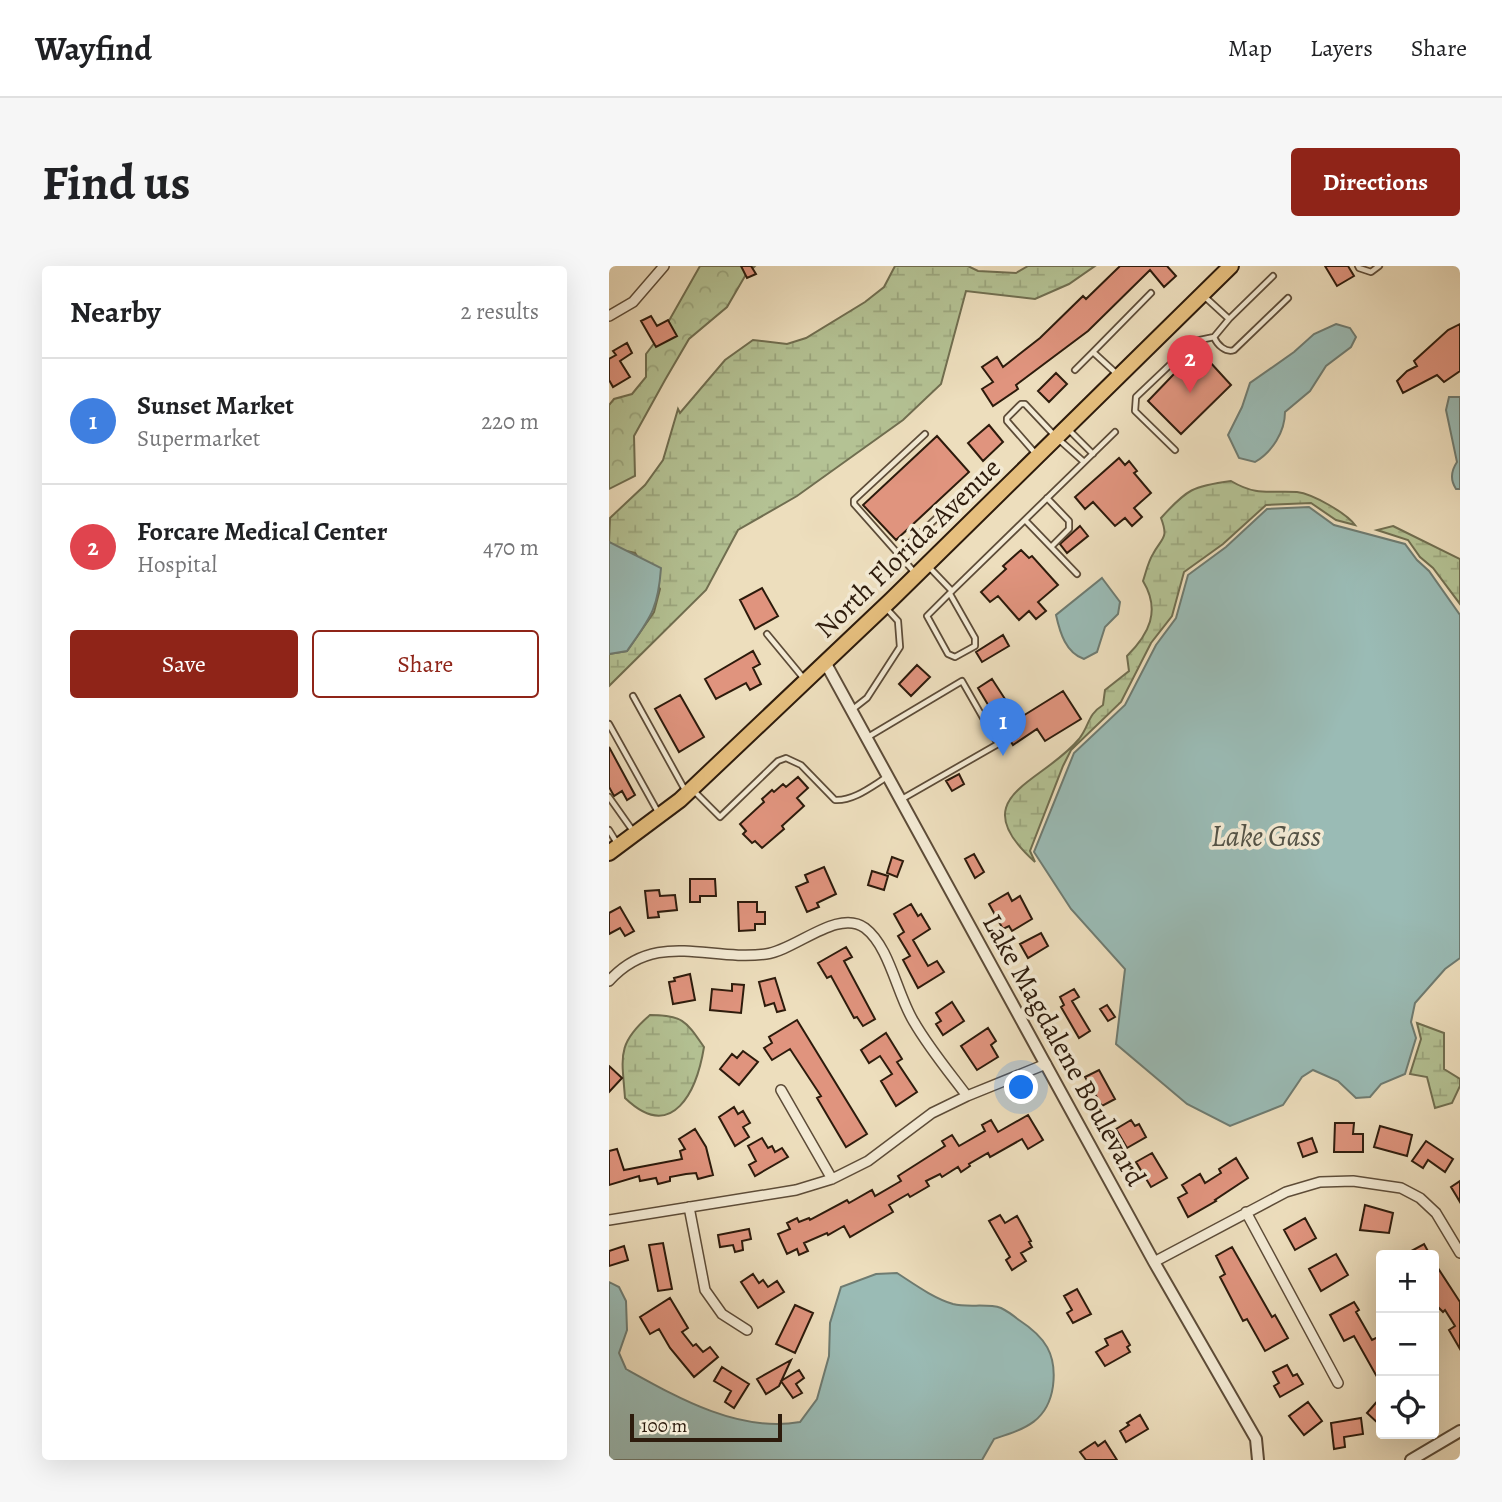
<!DOCTYPE html>
<html lang="en">
<head>
<meta charset="utf-8">
<style>
  body { margin:0; font-family:Alegreya,serif; background:#f6f6f6; color:#202124 }
  .controls { position:absolute; right:21px; bottom:21px; display:grid; overflow:hidden; border-radius:7px; box-shadow:0 7px 28px #0002 }
  .controls button { width:63px; height:63px; display:grid; place-items:center; padding:0; border:0; border-bottom:2px solid #e0e0e0; background:#fff; color:#202124; font:35px sans-serif }
  .scale { position:absolute; left:21px; bottom:18px; width:152px; box-sizing:border-box; padding-left:7px; border:4px solid #2d1b0c; border-top:0; font-size:19px; line-height:24px; white-space:nowrap; color:#2d1b0c; -webkit-text-stroke:5px #f3ead4; paint-order:stroke }
  .you { position:absolute; left:413px; top:822px; width:24px; height:24px; margin:-18px; border:5px solid #fff; border-radius:50%; background:#1a73e8; box-shadow:0 0 0 10px #1a73e833 }
  .badge { display:grid; place-items:center; width:46px; height:46px; border-radius:50%; background:#8f2418; color:#fff; font-size:23px; font-weight:700 }
  .pin { position:absolute; translate:-50% -58px; filter:drop-shadow(0 2px 4px #0008) }
  .pin::after { content:''; position:absolute; top:37px; width:24px; height:21px; background:inherit; clip-path:polygon(0 0,100% 0,50% 100%) }
  .list { margin:0; padding:0; list-style:none }
  h2 { display:flex; justify-content:space-between; align-items:center; height:91px; margin:0; padding:0 28px; font-size:30px }
  h2 small { font-size:23px; font-weight:400; color:#757577 }
  .list li { display:grid; grid-template-columns:46px 1fr auto; gap:21px; align-items:center; box-sizing:border-box; height:126px; padding:0 28px; border-top:2px solid #e0e0e0 }
  .list b { display:block; font-size:26px; white-space:nowrap }
  .list p { margin:0; font-size:23px; white-space:nowrap; color:#757577 }
  .list em { font-size:23px; font-style:normal; color:#757577 }
  .actions { display:flex; gap:14px; padding:21px 28px }
  .actions a { flex:1; padding:16px 0; border:2px solid #8f2418; border-radius:7px; text-align:center; font-size:24px; color:#8f2418 }
  .actions .main { background:#8f2418; color:#fff }
  .icon { flex:none; width:38px; height:38px; fill:none; stroke:currentColor; stroke-width:2; stroke-linecap:round; stroke-linejoin:round }
  .map { position:relative; flex:none; width:851px; height:1194px; overflow:hidden; border-radius:7px }
  header { display:flex; align-items:center; gap:42px; box-sizing:border-box; height:98px; padding:0 35px; background:#fff; border-bottom:2px solid #e0e0e0 }
  header strong { font-size:33px }
  nav { display:flex; gap:38px; margin-inline-start:auto; font-size:24px }
  .intro { display:flex; align-items:center; justify-content:space-between; box-sizing:border-box; height:168px; padding:0 42px }
  h1 { margin:0; font-size:49px }
  .button { padding:18px 32px; border-radius:7px; background:#8f2418; color:#fff; font-size:24px; font-weight:700 }
  main { display:flex; gap:42px; padding:0 42px }
  aside { flex:1; background:#fff; border-radius:7px; box-shadow:0 7px 28px #0002 }
  .map>svg:first-child { display:block }
</style>
</head>
<body>
<header>
<strong>Wayfind</strong>
<nav><a>Map</a><a>Layers</a><a>Share</a></nav>
</header>
<div class="intro"><h1>Find us</h1><a class="button">Directions</a></div>
<main>
<aside>
<h2>Nearby<small>2 results</small></h2>
<ul class="list">
<li><span class="badge" style="background:#3f7fe0">1</span><div><b>Sunset Market</b><p>Supermarket</p></div><em>220 m</em></li>
<li><span class="badge" style="background:#e0444e">2</span><div><b>Forcare Medical Center</b><p>Hospital</p></div><em>470 m</em></li>
</ul>
<div class="actions"><a class="main">Save</a><a>Share</a></div>
</aside>
<div class="map">
<svg width="851" height="1194" viewBox="0 0 851 1194">
  <defs>
    <pattern id="forest-crowns" width="20" height="18" patternUnits="userSpaceOnUse" patternTransform="scale(1.75)"><rect width="20" height="18" fill="#b4c294"/><path d="M2 6a3 3 0 1 1 6 0M12 15a3 3 0 1 1 6 0" fill="none" stroke="#9ba67e"/></pattern>
    <pattern id="wetland-marsh" width="20" height="14" patternUnits="userSpaceOnUse" patternTransform="scale(1.75)"><rect width="20" height="14" fill="#b4c294"/><path d="M1 5h8M5 5V1M11 12h8M15 12V8" fill="none" stroke="#9ba67e"/></pattern>
  </defs>
  <rect width="100%" height="100%" fill="#eddebd"/>
  <filter id="stains"><feTurbulence type="fractalNoise" baseFrequency=".00286" numOctaves="4"/><feColorMatrix values="0 0 0 0 .2 0 0 0 0 .09 0 0 0 0 .02 0 0 0 .5 -.17"/></filter>
  <radialGradient id="worn" r=".72"><stop offset=".6" stop-color="#630" stop-opacity="0"/><stop offset="1" stop-color="#630" stop-opacity=".3"/></radialGradient>
  <path fill="url(#forest-crowns)" stroke="#706e50" stroke-width="2" d="M91,0H146L136,10L118,41L80,73L56,114L25,170L26,210L0,223V139L5,133L23,128L37,111V88L53,67Z"/>
  <path fill="url(#wetland-marsh)" stroke="#706e50" stroke-width="2" d="M286,0H359L369,5L407,7L419,0H486L460,18L426,33L357,25L332,118L294,154L188,230L129,264L97,324L0,420V388L18,385L45,346L51,323L26,287L13,284L0,276L1,252L36,219L54,194L69,143L71,147L116,94L144,74L178,78L197,72L256,36L275,21Z
    M622,215C649,231 661,224 688,226C704,228 737,247 746,259L727,254L702,237L657,239L614,278L575,306L563,350L542,377L512,436L462,484L454,500L421,585L426,596C352,530 433,518 470,473C481,459 478,449 494,439L496,424L520,405L518,390C540,368 552,345 534,315C537,306 539,296 544,288C553,271 560,273 552,252C578,223 584,220 622,215Z
    M784,260L851,293V338L824,302L811,291L799,274L768,264Z
    M41,749C74,749 77,755 95,781C88,824 64,878 16,832C13,791 7,778 41,749Z
    M808,757L835,767V803L851,813V820L843,837L826,842L818,811L801,808L812,773Z"/>
  <path fill="#9abbb5" stroke="#6e7b71" stroke-width="2" d="M727,58L741,62L747,71L742,81L717,100L701,125L676,146C676,166 663,186 646,196L630,192L619,169L633,141L641,117L685,86L705,68Z
    M840,131H851V223H847C841,214 842,205 848,196L837,144Z
    M700,241L725,259L796,278L808,294L820,305L851,349V692L836,703L806,737L802,756L807,772L796,808L772,818L761,831L747,832L729,815L704,804L693,811L674,839L621,860L578,838L507,778L516,703L462,643L425,586L465,487L516,439L547,379L567,352L579,309L617,281L658,243Z
    M0,276L52,302C49,344 41,352 18,385L0,388Z
    M493,312L511,336L509,348L496,361L488,386L475,393C457,387 451,367 447,349Z
    M288,1007C305,1018 324,1032 344,1038C359,1042 378,1037 392,1042C398,1045 405,1050 410,1054C436,1071 448,1088 444,1120C439,1156 415,1163 385,1173L373,1194H0V1016L10,1021L17,1035L18,1064L10,1087L17,1103C69,1132 130,1167 191,1156L208,1133L220,1090L221,1057L232,1021L267,1008Z"/>
  <path fill="#e0947e" stroke="#2d1b0c" stroke-width="2" d="M132,0H142L147,8L138,12Z
    M511,0H558L567,10L555,21L541,4L479,65L407,119L409,123L384,140L373,123L384,116L373,101L388,91L394,101L431,72L474,30L477,33Z
    M716,0H739L745,10L728,20Z
    M42,50L48,60L59,54L68,70L47,81L32,55Z
    M851,58V105L835,116L828,109L794,127L788,115L798,105L808,100L805,95L839,64Z
    M18,77L23,87L11,95L21,111L4,121L0,114V93L7,89L4,85Z
    M589,83L622,119L572,168L539,135Z
    M447,107L458,118L440,136L429,125Z
    M380,159L394,176L374,195L359,177Z
    M328,170L360,206L287,274L254,239Z
    M510,192L516,199L520,195L528,205L525,207L542,227L525,242L533,251L523,260L516,252L506,260L484,236L476,243L466,231Z
    M471,260L479,270L458,287L451,278Z
    M412,284L420,292L423,290L449,319L429,336L437,345L427,353L420,345L410,354L389,330L381,336L372,326L397,303L394,300Z
    M153,322L169,350L146,363L131,334Z
    M394,369L400,380L373,396L367,386Z
    M144,385L151,398L144,402L152,418L141,424L137,417L107,433L96,413Z
    M308,399L321,411L302,430L290,418Z
    M383,413L409,453L454,425L472,453L436,475L428,463L404,479L392,460L388,458L385,461L379,451L384,447L369,422Z
    M71,429L95,471L70,486L46,443Z
    M0,481L26,529L18,534L13,525L5,530L0,521Z
    M350,508L355,518L343,525L337,515Z
    M189,511L199,522L188,532L195,540L173,560L175,563L153,582L146,575L143,577L134,568L137,565L131,558L155,536L153,533L163,524L165,526L174,518L177,521Z
    M365,588L375,606L366,612L356,593Z
    M283,591L294,595L288,611L278,607Z
    M215,601L227,628L208,637L210,641L198,646L187,621L199,616L196,609Z
    M263,605L279,610L275,624L259,619Z
    M81,613H106L107,630H91V636H81Z
    M50,624L51,630L66,629L68,644L49,646L50,651L39,652L36,625Z
    M399,627L403,635L411,630L423,653L403,665L400,660L394,663L380,638Z
    M129,636H148V646H156V658H146V664L130,665Z
    M302,638L309,650L312,648L321,663L304,674L319,700L328,695L335,706L309,722L294,694L301,690L289,670L295,666L285,648Z
    M11,641L25,665L16,670L11,662L0,668V647Z
    M432,667L439,680L419,692L411,678Z
    M237,681L243,691L235,695L266,753L254,760L248,751L245,752L222,710L218,712L209,697Z
    M81,708L86,734L64,738L60,716L66,715L65,712Z
    M166,712L176,744L168,746L165,737L156,740L150,716Z
    M123,718L135,719L132,747L101,744L103,723L123,725Z
    M465,723L470,731L463,735L481,765L470,772L452,741L455,739L451,731Z
    M343,736L355,755L334,769L327,758L332,755L327,747Z
    M498,739L506,751L499,755L491,743Z
    M188,754L258,868L237,881L208,832L212,830L181,783L163,794L155,782L163,777L160,771Z
    M379,762L387,775L382,779L389,791L368,804L352,780Z
    M277,767L293,793L288,796L308,826L287,840L272,815L283,808L271,790L260,797L252,784Z
    M134,785L149,796L130,819L111,803L123,788L128,792Z
    M0,800L13,812L0,826Z
    M490,804L506,833L493,840L476,811Z
    M125,841L129,848L134,845L141,857L134,861L140,871L126,880L110,851Z
    M419,849L434,874L419,883L413,873L381,891L379,887L360,898L361,900L352,906L349,901L333,911L331,908L317,915L320,920L301,931L299,928L280,939L284,946L241,971L235,960L219,969L218,967L195,977L199,985L190,989L188,983L178,988L169,968L181,963L178,957L188,952L190,956L200,952L201,954L238,934L240,937L263,924L266,930L292,915L289,910L336,880L333,875L343,869L350,880L376,865L373,859L382,854L389,866Z
    M522,854L526,860L530,858L537,871L518,882L507,863Z
    M726,857H745L744,868H754V886H725Z
    M771,860L803,869L798,890L765,881Z
    M86,863L97,881L104,909L89,913L87,907L77,908L61,911V915L49,918L47,912L31,915L30,910L0,919V885L8,883L15,904L73,893L71,885L76,883L70,873Z
    M153,872L159,882L163,880L166,886L173,882L179,891L146,910L140,899L147,895L139,880Z
    M703,872L708,886L694,891L689,877Z
    M817,875L844,893L836,906L819,894L814,902L803,895Z
    M543,887L558,912L542,921L527,896Z
    M627,892L639,912L606,934L607,935L579,951L569,932L578,927L573,919L591,908L596,917L612,907L610,903Z
    M851,915V936L842,921Z
    M756,939L784,947L780,967L751,964Z
    M391,949L396,957L408,950L422,975L420,976L423,981L412,987L417,995L403,1004L397,994L401,991L380,955Z
    M696,952L707,972L686,984L675,964Z
    M140,963L142,973L133,975L134,984L126,986L124,979L111,981L109,969Z
    M54,977L63,1023L49,1025L40,979Z
    M815,978L821,989H795Z
    M15,980L19,994L0,1000V985Z
    M623,981L663,1051L666,1049L679,1072L656,1085L638,1053L634,1055L611,1011L616,1008L607,990Z
    M727,988L739,1009L712,1025L700,1003Z
    M825,996L851,1036V1083L840,1064L846,1060L836,1044L834,1046L825,1037Z
    M144,1008L150,1017L154,1014L159,1021L168,1015L175,1026L149,1042L132,1016Z
    M468,1023L482,1048L464,1057L458,1047L463,1044L455,1030Z
    M61,1032L79,1062L73,1066L84,1080L87,1078L94,1086L101,1081L109,1091L85,1111L61,1082L50,1063L41,1068L31,1051Z
    M745,1036L750,1044L747,1046L763,1074L769,1071L772,1076V1118L745,1070L735,1075L721,1049Z
    M186,1039L204,1047L186,1087L167,1078Z
    M513,1065L521,1079L518,1081L521,1086L496,1100L487,1086L499,1079L496,1073Z
    M182,1094L170,1120L157,1128L148,1113Z
    M678,1099L684,1110L688,1108L694,1118L671,1131L665,1120L670,1117L664,1106Z
    M113,1101L140,1118L125,1142L116,1136L122,1125L105,1115Z
    M190,1104L195,1112L187,1118L193,1127L184,1132L172,1115Z
    M772,1131V1160L758,1147Z
    M699,1136L713,1155L695,1169L680,1150Z
    M531,1149L539,1163L517,1176L511,1165L520,1159L518,1157Z
    M752,1152L754,1168L735,1171L736,1181L725,1183L722,1157Z
    M496,1175L508,1194H477L471,1186L486,1176L489,1180Z"/>
  <g fill="none" stroke-linecap="round" stroke-linejoin="round">
    <defs>
      <path id="service" d="M749,0L750,2L762,6L770,0
        M596,31L620,53L605,71C608,79 617,87 625,84L679,32
        M620,53L664,10
        M466,104L484,86
        M509,109L484,86L542,27
        M460,164L484,188
        M566,184L526,145L527,131L586,75L605,71
        M426,187L398,155V152L412,138H416L447,171L475,196
        M438,232L460,255V263L442,281
        M416,254L468,308
        M289,288L363,219
        M321,302L343,325L506,166
        M307,308L245,238V234L316,168
        M341,328L366,372V380L346,391L339,388L318,350L343,325
        M158,368L196,414
        M24,430L76,524
        M244,443L258,432L291,381L289,355L278,343
        M0,458L49,546
        M383,468L390,464L389,463
        M259,471L353,415L389,478L293,533
        M85,525L111,551L169,495L177,492L192,499L226,534C245,535 263,520 278,511
        M0,531L24,565
        M0,564L8,577"/>
      <path id="minor" d="M0,50L24,36L55,0
        M0,715C47,663 100,696 157,688C187,684 229,642 256,662C281,681 288,729 305,756C320,782 340,806 358,830
        M172,824L223,913
        M80,941L96,1024L113,1048L138,1064
        M637,946L729,1117
        M0,954L187,924L223,913L259,895L323,847L358,830L437,798
        M545,996L677,926L711,916L744,915L792,922L811,932L827,947L851,987"/>
      <path id="tertiary" d="M216,396L545,996L647,1173L649,1194
        M802,1194L851,1165"/>
      <path id="primary" d="M0,587L71,534L282,334L622,0"/>
    </defs>
    <use href="#service" stroke="#5d4c38" stroke-width="8"/>
    <use href="#minor" stroke="#5d4c38" stroke-width="12"/>
    <use href="#tertiary" stroke="#5d4c38" stroke-width="14"/>
    <use href="#primary" stroke="#2d1b0c" stroke-width="18"/>
    <use href="#service" stroke="#f3ead4" stroke-width="4.5"/>
    <use href="#minor" stroke="#f3ead4" stroke-width="9"/>
    <use href="#tertiary" stroke="#f3ead4" stroke-width="10"/>
    <use href="#primary" stroke="#e6bf7e" stroke-width="14"/>
  </g>
  <g text-anchor="middle" dominant-baseline="central" stroke-width="7" stroke-linejoin="round" paint-order="stroke">
    <g font-size="28" fill="#2d1b0c" stroke="#f3ead4">
      <text transform="translate(299 282) rotate(-44)">North Florida Avenue</text>
      <text transform="translate(455 784) rotate(61)">Lake Magdalene Boulevard</text>
    </g>
    <g font-size="30" font-style="italic" fill="#535347" stroke="#f3ead4">
      <text x="657" y="570">Lake Gass</text>
    </g>
  </g>
  <rect width="100%" height="100%" filter="url(#stains)"/>
  <rect width="100%" height="100%" fill="url(#worn)"/>
</svg>
<div class="controls">
<button>+</button>
<button>−</button>
<button><svg class="icon" aria-label="locate" viewBox="0 0 24 24"><circle cx="12" cy="12" r="6"/><path d="M12 2v4M12 18v4M2 12h4M18 12h4"/></svg></button>
</div>
<div class="scale">100 m</div>
<div class="you"></div>
<div class="pin badge" style="left:394px;top:490px;background:#3f7fe0">1</div>
<div class="pin badge" style="left:581px;top:127px;background:#e0444e">2</div>
</div>
</main>
</body>
</html>
